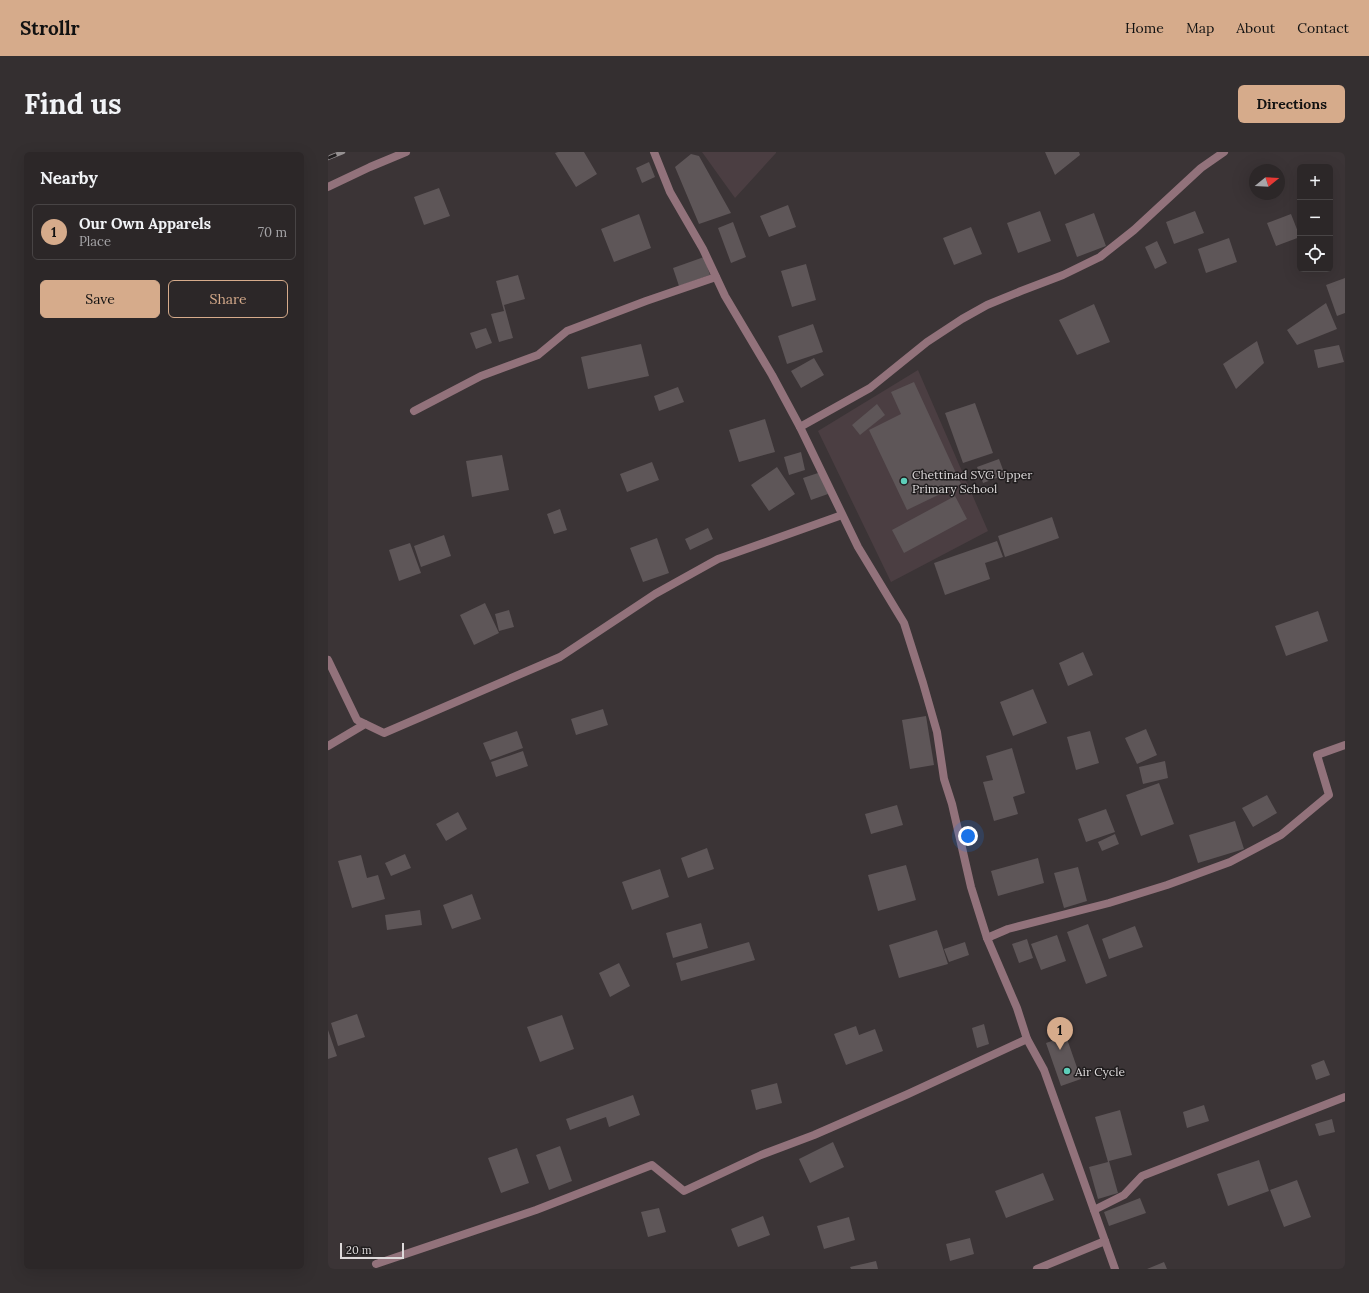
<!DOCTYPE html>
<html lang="en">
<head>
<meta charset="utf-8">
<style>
  body { margin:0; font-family:Lora,serif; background:#342f30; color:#f1f3f6 }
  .controls { position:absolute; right:12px; top:12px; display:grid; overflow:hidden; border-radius:6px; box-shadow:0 4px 16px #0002 }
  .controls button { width:36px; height:36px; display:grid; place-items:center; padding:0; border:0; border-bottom:1px solid #484445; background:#2c2728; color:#f1f3f6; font:20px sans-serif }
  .compass { position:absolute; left:921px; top:12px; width:36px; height:36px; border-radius:50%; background:#2c2728; box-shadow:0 4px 16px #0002; rotate:72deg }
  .scale { position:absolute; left:12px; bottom:10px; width:64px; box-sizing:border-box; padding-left:4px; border:2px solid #ddd9da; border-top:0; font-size:11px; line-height:14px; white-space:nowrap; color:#ddd9da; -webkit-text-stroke:3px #201d1e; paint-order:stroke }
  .you { position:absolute; left:640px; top:684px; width:14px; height:14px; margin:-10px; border:3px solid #fff; border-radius:50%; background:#1a73e8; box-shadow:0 0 0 6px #1a73e833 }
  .badge { display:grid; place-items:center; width:26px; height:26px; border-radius:50%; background:#d6ab8b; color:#111; font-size:13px; font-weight:700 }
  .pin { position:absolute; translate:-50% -33px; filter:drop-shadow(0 1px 2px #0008) }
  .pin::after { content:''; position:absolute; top:21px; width:14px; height:12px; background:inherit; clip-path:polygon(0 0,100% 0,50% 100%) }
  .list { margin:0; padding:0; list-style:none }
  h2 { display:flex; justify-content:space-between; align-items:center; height:52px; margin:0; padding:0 16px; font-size:17px }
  h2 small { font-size:13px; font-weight:400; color:#a6a5a8 }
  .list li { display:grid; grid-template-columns:26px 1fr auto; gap:12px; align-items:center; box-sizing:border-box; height:56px; margin:0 8px 8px; padding:0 8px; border:1px solid #484445; border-radius:6px }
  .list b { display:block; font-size:15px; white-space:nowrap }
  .list p { margin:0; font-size:13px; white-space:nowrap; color:#a6a5a8 }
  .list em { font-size:13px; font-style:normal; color:#a6a5a8 }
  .actions { display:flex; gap:8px; padding:12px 16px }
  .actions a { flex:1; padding:9px 0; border:1px solid #d6ab8b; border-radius:6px; text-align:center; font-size:14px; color:#d6ab8b }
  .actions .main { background:#d6ab8b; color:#111 }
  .icon { flex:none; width:22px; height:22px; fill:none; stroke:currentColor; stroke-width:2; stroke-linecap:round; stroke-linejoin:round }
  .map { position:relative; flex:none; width:1017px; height:1117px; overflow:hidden; border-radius:6px }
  header { display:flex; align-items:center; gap:24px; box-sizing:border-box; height:56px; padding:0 20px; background:#d6ab8b; color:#111 }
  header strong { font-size:19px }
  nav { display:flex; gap:22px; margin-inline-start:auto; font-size:14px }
  .intro { display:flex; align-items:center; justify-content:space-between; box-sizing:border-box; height:96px; padding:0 24px }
  h1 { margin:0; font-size:28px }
  .button { padding:10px 18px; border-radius:6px; background:#d6ab8b; color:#111; font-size:14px; font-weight:700 }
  main { display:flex; gap:24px; padding:0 24px }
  aside { flex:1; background:#2c2728; border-radius:6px; box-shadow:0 4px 16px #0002 }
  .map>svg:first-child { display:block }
</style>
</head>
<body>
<header>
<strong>Strollr</strong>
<nav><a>Home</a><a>Map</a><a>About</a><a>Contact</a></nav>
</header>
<div class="intro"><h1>Find us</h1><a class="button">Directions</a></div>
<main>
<aside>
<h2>Nearby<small></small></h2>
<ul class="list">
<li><span class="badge">1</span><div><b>Our Own Apparels</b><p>Place</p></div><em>70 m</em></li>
</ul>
<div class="actions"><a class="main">Save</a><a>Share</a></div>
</aside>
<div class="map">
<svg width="1017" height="1117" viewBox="0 0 1017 1117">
  <rect width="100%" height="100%" fill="#3b3436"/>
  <path fill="#4b3e42" d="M374,0H448V1L407,46Z
    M590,218L660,379L563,430L490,279Z"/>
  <path fill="#5e5658" d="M230,0H256L269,22L248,35L227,1Z
    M717,0H751L752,3L727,23Z
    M363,2L371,4L403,61L371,72L347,15Z
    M321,10L327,25L314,31L308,16Z
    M111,36L122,64L96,73L86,45Z
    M460,53L468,75L441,85L432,64Z
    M712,59L723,89L690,101L679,71Z
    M867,59L876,81L846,92L838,70Z
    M766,61L778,94L749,105L737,72Z
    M311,62L323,96L286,110L273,77Z
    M963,62L972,85L948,94L939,71Z
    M405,70L418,105L403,111L390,76Z
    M643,75L654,102L626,113L615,86Z
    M901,86L909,110L878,121L870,97Z
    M829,89L839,111L827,117L817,95Z
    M376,105L382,123L351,134L345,116Z
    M478,112L488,148L464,155L453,119Z
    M190,123L197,147L176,153L185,186L171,190L163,162L176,159L168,129Z
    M1017,126V161L1009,164L998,133Z
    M998,151L1009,177L969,193L959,178Z
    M766,152L782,190L749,203L731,168Z
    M485,172L495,200L459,212L450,184Z
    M158,176L164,191L148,197L142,181Z
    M929,189L936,211L908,237L895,212Z
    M313,192L321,224L260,237L253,205Z
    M1011,193L1016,210L990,216L986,198Z
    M486,206L496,223L473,236L463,219Z
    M586,230L633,332L579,358L541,278L573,262L563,240Z
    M350,235L356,250L331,259L326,244Z
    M647,251L665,301L635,311L617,261Z
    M549,252L557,263L532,283L524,273Z
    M437,267L447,300L411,310L401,278Z
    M473,300L477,318L461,323L456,305Z
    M174,303L181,338L144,345L138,309Z
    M671,307L677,323L655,331L649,315Z
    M324,310L331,328L299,340L292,322Z
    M449,315L467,342L441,359L423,333Z
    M493,320L500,342L483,348L475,326Z
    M627,344L639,367L576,401L564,378Z
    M232,357L239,378L226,382L219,362Z
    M724,365L731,386L677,405L670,384Z
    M380,376L385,387L362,398L357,387Z
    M116,383L123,404L93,415L86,394Z
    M329,386L341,421L315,430L302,396Z
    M669,389L675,405L657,411L662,427L617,443L606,411Z
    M82,391L93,421L71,429L61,398Z
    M157,451L171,481L146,493L132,463Z
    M181,458L186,475L171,479L167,462Z
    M990,459L1000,489L958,504L947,474Z
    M755,500L765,523L740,534L731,511Z
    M705,537L719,571L685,584L672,550Z
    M275,557L280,573L248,583L243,567Z
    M598,564L606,613L582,617L574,568Z
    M818,577L829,603L809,612L797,586Z
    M189,579L195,596L162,608L155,591Z
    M762,579L771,611L748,618L739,585Z
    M684,596L697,641L685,645L690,662L666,669L655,630L665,628L658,604Z
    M195,599L200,614L168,625L163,610Z
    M837,609L840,626L815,632L811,615Z
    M831,631L846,672L813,684L798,643Z
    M939,643L949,661L925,675L914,656Z
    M569,653L575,673L543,682L537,662Z
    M778,657L787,680L758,690L750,667Z
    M130,660L139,677L118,689L108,672Z
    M907,669L916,697L870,711L861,683Z
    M787,682L791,692L774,699L770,690Z
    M379,696L386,717L360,726L353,706Z
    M77,702L83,716L63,724L57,711Z
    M33,703L39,726L50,723L57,747L24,756L10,709Z
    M710,706L716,731L670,744L663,719Z
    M578,713L588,748L550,759L540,723Z
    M750,715L759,749L736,756L726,721Z
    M332,717L341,745L304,758L294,730Z
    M144,742L153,767L124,777L115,753Z
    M92,758L94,773L59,778L57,763Z
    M373,771L380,796L345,806L338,781Z
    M760,772L779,824L758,832L739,780Z
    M807,774L815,795L781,807L774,787Z
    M609,778L620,812L571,826L561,793Z
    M729,783L738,809L713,818L703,792Z
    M699,787L705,806L691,811L684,792Z
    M421,790L427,808L353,829L348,811Z
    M637,790L641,803L621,810L616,797Z
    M291,811L302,834L282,845L271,821Z
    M29,862L37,885L10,894L3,871Z
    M234,863L246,897L212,910L199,875Z
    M656,872L661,892L649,896L644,876Z
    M528,874L531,883L547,877L555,899L518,913L506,882Z
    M0,878L9,904L0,907Z
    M738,884L753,927L733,934L718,891Z
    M996,908L1002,923L988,928L983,913Z
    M449,931L454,951L428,958L423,938Z
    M305,943L312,963L281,975L278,965L242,978L238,967Z
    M876,953L881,969L859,976L855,960Z
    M792,958L804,1003L781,1009L790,1041L770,1047L761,1015L780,1010L767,965Z
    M1004,967L1007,980L991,984L987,972Z
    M505,990L516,1015L482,1031L471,1007Z
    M232,994L244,1029L221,1038L208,1003Z
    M189,996L201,1031L173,1041L160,1006Z
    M931,1008L941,1039L900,1054L889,1022Z
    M715,1021L726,1048L678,1066L667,1039Z
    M969,1028L983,1065L956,1075L942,1038Z
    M812,1046L818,1061L781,1074L776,1060Z
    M331,1056L338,1080L320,1085L313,1060Z
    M435,1064L442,1083L410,1095L403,1077Z
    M521,1065L527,1088L496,1097L489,1074Z
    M642,1086L646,1102L622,1109L618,1092Z
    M548,1109L550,1117H523L522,1115Z
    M836,1110L839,1117H819Z"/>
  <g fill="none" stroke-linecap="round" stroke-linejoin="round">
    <path stroke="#92727b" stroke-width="8" d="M86,259L153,224L210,203L239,179L318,149L388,125
      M472,275L542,236L599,190L634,167L659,153L693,139L735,123L772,105L806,78L873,16L896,0
      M0,508L29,568L56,581L232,505L327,442L390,407L514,363
      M0,594L37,572
      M659,786L680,777L781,751L839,733L902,710L953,683L1001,643L989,603L1017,593
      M766,1058L796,1043L814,1024L1017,945
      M48,1112L208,1058L324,1013L356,1039L433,1003L486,983L580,942L699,887
      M709,1117L777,1089"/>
    <path stroke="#92727b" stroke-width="8" d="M326,0L342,40L375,97L397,144L444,223L472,275L530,395L576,471L595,531L609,580L616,627L624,652L643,735L659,786L689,856L699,887L716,918L787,1117
      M0,35L42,15L78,0"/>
    <defs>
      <path id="rail" d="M0,6L15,0"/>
    </defs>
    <use href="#rail" stroke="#969192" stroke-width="4.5"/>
    <use href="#rail" stroke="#201d1e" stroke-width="3" stroke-dasharray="9" stroke-linecap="butt"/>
  </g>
  <g fill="#5dceb9" stroke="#201d1e" stroke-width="1.5">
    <circle cx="576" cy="329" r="4"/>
    <circle cx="739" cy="919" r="4"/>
  </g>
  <g text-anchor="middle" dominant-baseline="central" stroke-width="3" stroke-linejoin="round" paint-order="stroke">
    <g font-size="12" fill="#ddd9da" stroke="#201d1e" text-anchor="start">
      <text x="584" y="322">Chettinad SVG Upper<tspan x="584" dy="14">Primary School</tspan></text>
      <text x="747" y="919">Air Cycle</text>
    </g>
  </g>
</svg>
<div class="controls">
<button>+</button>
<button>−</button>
<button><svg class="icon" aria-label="locate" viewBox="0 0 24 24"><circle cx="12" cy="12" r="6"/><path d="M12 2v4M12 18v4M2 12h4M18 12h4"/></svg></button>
</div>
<svg class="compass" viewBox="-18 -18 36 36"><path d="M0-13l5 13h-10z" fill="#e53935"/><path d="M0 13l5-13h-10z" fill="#a6a5a8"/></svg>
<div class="scale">20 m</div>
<div class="you"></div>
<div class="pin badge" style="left:732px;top:898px">1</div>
</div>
</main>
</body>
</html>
